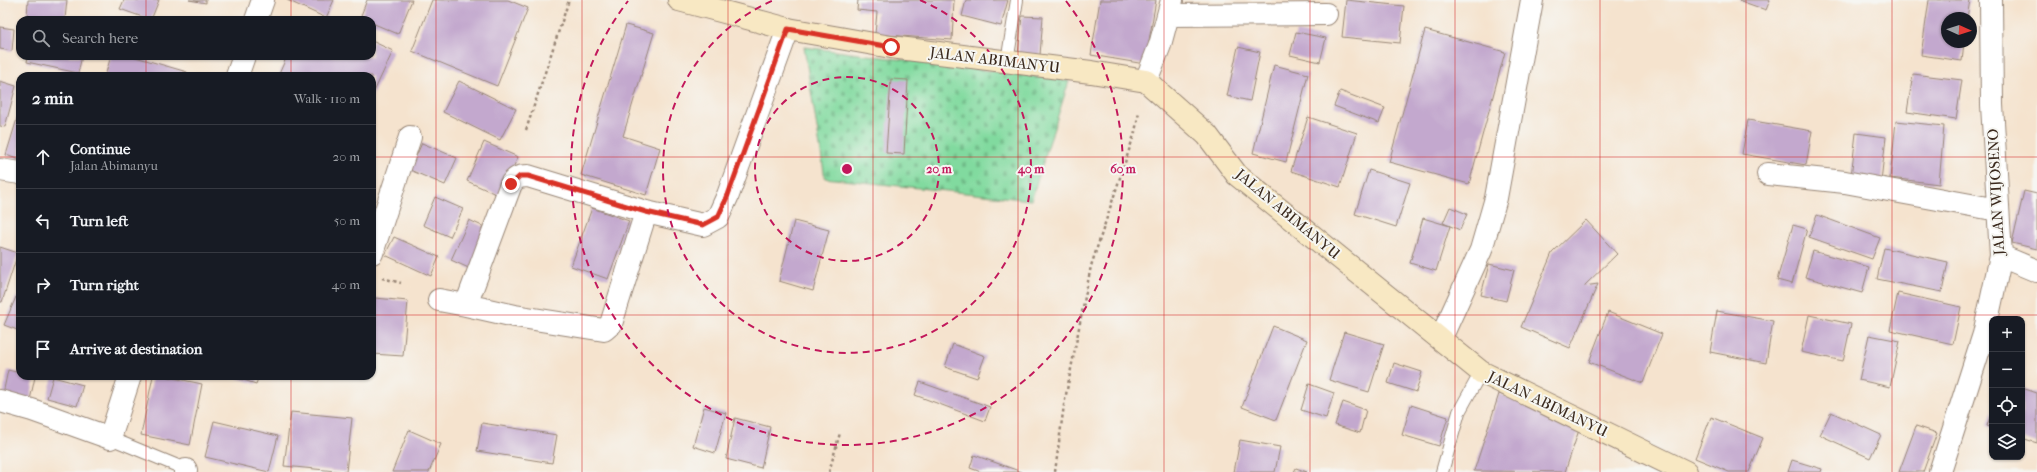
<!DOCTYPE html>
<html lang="en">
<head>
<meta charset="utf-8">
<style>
  body { margin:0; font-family:"IM FELL French Canon",serif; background:#20242c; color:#f1f3f6 }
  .controls { position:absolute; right:12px; bottom:12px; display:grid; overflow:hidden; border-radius:8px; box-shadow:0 1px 3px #0004 }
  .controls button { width:36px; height:36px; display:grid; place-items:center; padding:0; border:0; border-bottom:1px solid #363941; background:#171b24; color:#f1f3f6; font:20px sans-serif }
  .compass { position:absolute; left:1941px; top:12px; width:36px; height:36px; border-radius:50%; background:#171b24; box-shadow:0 1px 3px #0004; rotate:93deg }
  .stop { position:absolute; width:12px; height:12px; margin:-9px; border:3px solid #d93025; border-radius:50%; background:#fff }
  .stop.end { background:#d93025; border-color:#fff; box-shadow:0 1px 4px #0008 }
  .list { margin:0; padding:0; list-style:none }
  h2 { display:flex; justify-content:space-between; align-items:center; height:52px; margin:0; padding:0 16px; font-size:17px }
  h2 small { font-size:13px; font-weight:400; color:#9ea1a6 }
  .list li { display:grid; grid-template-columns:26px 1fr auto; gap:12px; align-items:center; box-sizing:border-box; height:64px; padding:0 16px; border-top:1px solid #363941 }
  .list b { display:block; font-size:15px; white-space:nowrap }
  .list p { margin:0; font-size:13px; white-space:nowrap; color:#9ea1a6 }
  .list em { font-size:13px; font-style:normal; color:#9ea1a6 }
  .icon { flex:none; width:22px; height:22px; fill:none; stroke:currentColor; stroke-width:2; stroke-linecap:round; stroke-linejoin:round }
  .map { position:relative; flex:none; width:2037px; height:472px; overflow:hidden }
  .search { position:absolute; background:#171b24; box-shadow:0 1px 3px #0004; left:16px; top:16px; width:360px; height:44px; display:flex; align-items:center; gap:10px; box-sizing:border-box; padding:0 14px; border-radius:12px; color:#9ea1a6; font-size:15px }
  .panel { position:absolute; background:#171b24; box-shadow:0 1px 3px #0004; left:16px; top:72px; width:360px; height:308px; border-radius:12px }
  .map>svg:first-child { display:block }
</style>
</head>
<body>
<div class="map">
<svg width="2037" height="472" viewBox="0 0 2037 472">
  <defs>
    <pattern id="cemetery-stones" width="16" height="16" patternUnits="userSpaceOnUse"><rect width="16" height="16" fill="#81da9f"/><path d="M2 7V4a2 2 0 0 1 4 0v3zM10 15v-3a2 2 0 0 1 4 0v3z" fill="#70bb88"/></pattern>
  </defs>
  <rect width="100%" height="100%" fill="#f6f6f2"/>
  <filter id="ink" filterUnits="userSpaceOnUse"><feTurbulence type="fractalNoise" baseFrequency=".025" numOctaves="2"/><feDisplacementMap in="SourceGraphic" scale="8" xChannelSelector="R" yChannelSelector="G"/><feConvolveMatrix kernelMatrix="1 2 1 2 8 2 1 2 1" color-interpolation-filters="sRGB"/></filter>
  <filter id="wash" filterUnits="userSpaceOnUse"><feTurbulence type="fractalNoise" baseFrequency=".012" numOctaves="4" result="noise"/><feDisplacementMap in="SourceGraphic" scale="16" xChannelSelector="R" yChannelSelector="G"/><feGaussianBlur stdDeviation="0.9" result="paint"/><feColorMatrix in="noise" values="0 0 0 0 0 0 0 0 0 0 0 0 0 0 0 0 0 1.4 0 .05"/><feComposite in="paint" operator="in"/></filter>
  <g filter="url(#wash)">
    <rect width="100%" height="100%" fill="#f5e3ce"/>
    <path fill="url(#cemetery-stones)" stroke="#5e825e" d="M804,47L1069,81L1031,200L825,178Z"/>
    <g id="blocks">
      <path fill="#c3a8ce" d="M28,0H67L65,19L27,17Z
        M124,0H159L151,20L120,9Z
        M189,0H206V3Z
        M287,0H334L326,18Z
        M367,0H412L398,34L372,23V20L360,18Z
        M432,0H508L528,8L497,86L412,51Z
        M858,0H954L952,40L875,34L877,12L857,10Z
        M966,0H1008L1001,26L962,16Z
        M1100,0H1156L1145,64L1091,55Z
        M1346,0L1404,6L1400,43L1342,37Z
        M1738,0H1770L1766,10Z
        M1929,0H1970L1967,18H1947V42H1964L1962,61L1921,55Z
        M1022,16L1043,17L1040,55L1018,54Z
        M626,25L654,33L623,136L660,148L646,195L581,175Z
        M0,27L14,29L12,51L0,49Z
        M1425,30L1505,52L1469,184L1389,162Z
        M1296,32L1326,38L1320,62L1290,55Z
        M372,41L393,51L372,96V76H286L279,74L287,56H372Z
        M1238,47L1260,52L1250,101L1227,96Z
        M28,56H82L78,73L27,62Z
        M111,56H132L187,72L186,76H105Z
        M1274,65L1308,74L1286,162L1253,153Z
        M1913,74L1962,80L1956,119L1907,112Z
        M891,79L908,80L904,154L886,153Z
        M0,81L16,86L5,127L0,126Z
        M459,81L516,109L500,140L443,112Z
        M1340,91L1385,108L1379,123L1334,106Z
        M20,109V160L6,155Z
        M1308,117L1357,133L1340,187L1291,171Z
        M1748,120L1812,131L1806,165L1742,154Z
        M1896,121L1944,126L1939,184L1890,178Z
        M1856,133L1886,137L1881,181L1851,177Z
        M484,142L518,157L500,196L467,181Z
        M422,143L457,158L445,185L410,170Z
        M1369,170L1410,183L1396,227L1355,214Z
        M2024,191L2037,194V249L2012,243Z
        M435,197L463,209L450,237L423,225Z
        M1450,207L1467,214L1460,230L1443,223Z
        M592,208L629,221L608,279L571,266Z
        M1817,215L1880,238L1872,259L1809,237Z
        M1423,218L1450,226L1436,271L1410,263Z
        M469,220L491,230L473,270L451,260Z
        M1586,220L1617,254L1584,286L1598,284L1570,348L1521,327L1552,253Z
        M794,221L829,230L813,291L779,281Z
        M1793,225L1807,229L1792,284L1777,280Z
        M394,237L439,257L431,276L385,255Z
        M0,247L18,253L2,302H0Z
        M1884,248L1948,262L1942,292L1877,279Z
        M1813,251L1869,267L1862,293L1805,277Z
        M1489,264L1514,270L1506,301L1481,295Z
        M1898,293L1961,307L1953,344L1890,330Z
        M16,297L20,298V331L4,325Z
        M375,298L408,301L403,356L372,354Z
        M1717,311L1773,321L1766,363L1710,352Z
        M1608,312L1662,334L1643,383L1589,362Z
        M1809,315L1851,324L1843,361L1801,352Z
        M1273,326L1307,340L1276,420L1242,407Z
        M1344,332L1384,344L1369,392L1329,380Z
        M1869,335L1900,341L1890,387L1859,380Z
        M953,344L985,356L977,378L945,367Z
        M1394,363L1422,372L1416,392L1388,383Z
        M8,370L20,373V376L35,377L30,400L3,394Z
        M153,376H164L202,384L190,445L141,435Z
        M231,376H259L256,384Z
        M53,377L83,385L77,406L47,398Z
        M920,382L990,407L985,421L915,395Z
        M1309,384L1334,393L1326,418L1301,410Z
        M2022,388L2037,393V443L2022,438Z
        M1499,394L1582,421L1565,472L1474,471Z
        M1343,402L1366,410L1360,433L1335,425Z
        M1411,405L1448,417L1439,446L1402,435Z
        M704,407L726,413L715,453L693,446Z
        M1992,411V428L1987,426Z
        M291,412L352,418L346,472L284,466Z
        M1831,412L1881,435L1870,458L1820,435Z
        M1711,417L1763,438L1749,472H1729L1695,458Z
        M735,418L770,427L761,468L726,459Z
        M214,421L278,436L269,472L205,457Z
        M482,423L557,435L552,463L477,451Z
        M1916,426L1937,433L1923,472H1899Z
        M409,430L441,444L429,472H392Z
        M1240,440L1280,447L1275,472H1234Z
        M974,455L1022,472H981L970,468Z
        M1792,460L1822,469L1821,472H1788Z
        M1296,468L1307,472H1294Z"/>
    </g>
  </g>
  <g filter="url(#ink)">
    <use href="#blocks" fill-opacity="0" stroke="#988676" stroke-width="1"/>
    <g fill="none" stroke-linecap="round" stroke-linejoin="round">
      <defs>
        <path id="lane" d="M1007,62L1017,0
          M110,438L190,471
          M1442,472L1459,412L1481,372"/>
        <path id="street" d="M1168,15L1326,14
          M256,20L263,0
          M237,76L244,56
          M1146,81L1160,45L1172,0
          M0,170L20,173
          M1768,174L1845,182L1998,210
          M646,212L611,324L604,330L515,316L466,305L511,184C516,177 520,176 528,176L646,212L703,225L718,217L728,195L788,29
          M372,253L410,137
          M2001,256L2037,271
          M439,300L466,305
          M1441,338L1481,250L1496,198L1532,0
          M0,401L32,410L110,438L130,376
          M185,472L186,470
          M1940,472L1984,334L2001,256L1992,105L1991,0"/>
        <path id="secondary" d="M679,0L788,29L891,47L1091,72L1146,81L1207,135L1237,175L1481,372L1686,472"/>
      </defs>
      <use href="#lane" stroke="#988676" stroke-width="14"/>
      <use href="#street" stroke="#988676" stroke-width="24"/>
      <use href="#secondary" stroke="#988676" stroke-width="24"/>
      <path stroke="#988676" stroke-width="2.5" stroke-dasharray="3 3" stroke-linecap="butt" d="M526,130L569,0
        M382,278L401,283
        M829,472L840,433
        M1055,472L1064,405L1091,266L1135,132L1139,112"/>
      <use href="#lane" stroke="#fff" stroke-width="12"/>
      <use href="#street" stroke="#fff" stroke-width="22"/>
      <use href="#secondary" stroke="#f8e8c3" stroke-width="22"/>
    </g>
  </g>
  <g fill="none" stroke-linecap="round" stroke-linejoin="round" filter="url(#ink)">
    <path stroke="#d93025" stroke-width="5" d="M511,184L520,176H528L646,212L703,225L718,217L728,195L788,29L891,47"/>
  </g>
  <path fill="none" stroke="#d62828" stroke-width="1" stroke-opacity="0.55" d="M146,0V20M291,0V20M436,0V472M582,0V472M728,0V472M873,0V472M1018,0V472M1164,0V472M1310,0V472M1455,0V472M1600,0V472M1746,0V472M1892,0V472M146,56V76M291,56V76M0,157H20M372,157H2037M0,315H20M372,315H2037M146,376V472M291,376V472"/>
  <g fill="none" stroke="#c2185b" stroke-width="2" stroke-dasharray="7 5">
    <circle cx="847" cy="169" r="92"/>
    <path d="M920 0A184 184 0 1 1 774 0"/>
    <path d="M1066 1A276 276 0 1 1 628 1"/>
  </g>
  <g text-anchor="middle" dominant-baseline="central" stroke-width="4" stroke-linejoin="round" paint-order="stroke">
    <g font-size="15" fill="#3b2a1e" stroke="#f6f6f2">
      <text transform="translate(995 60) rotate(7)">JALAN ABIMANYU</text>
      <text transform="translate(1996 192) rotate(-93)">JALAN WIJOSENO</text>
      <text transform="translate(1288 214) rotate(40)">JALAN ABIMANYU</text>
      <text transform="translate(1548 404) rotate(26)">JALAN ABIMANYU</text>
    </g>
  </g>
  <circle cx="847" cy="169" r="6" fill="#c2185b" stroke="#f6f6f2" stroke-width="2"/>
  <g font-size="12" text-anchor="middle" font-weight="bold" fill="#c2185b" stroke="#f6f6f2" stroke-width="4" stroke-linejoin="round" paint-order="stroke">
    <text x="939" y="173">20 m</text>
    <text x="1031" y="173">40 m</text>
    <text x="1123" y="173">60 m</text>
  </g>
</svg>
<div class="controls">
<button>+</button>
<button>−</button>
<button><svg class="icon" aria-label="locate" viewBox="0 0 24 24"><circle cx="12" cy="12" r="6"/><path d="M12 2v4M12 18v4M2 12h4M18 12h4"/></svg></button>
<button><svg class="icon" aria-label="layers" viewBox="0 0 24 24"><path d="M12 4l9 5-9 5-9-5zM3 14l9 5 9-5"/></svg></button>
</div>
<svg class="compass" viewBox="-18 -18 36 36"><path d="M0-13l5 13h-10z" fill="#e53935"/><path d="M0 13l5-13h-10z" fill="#9ea1a6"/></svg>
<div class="stop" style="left:891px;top:47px"></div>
<div class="stop end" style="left:511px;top:184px"></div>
<div class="search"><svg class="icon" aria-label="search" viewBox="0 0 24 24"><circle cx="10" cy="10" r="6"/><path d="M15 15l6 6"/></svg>Search here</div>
<section class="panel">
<h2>2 min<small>Walk · 110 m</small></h2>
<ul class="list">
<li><svg class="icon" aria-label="ahead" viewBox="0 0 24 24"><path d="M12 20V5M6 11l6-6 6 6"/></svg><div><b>Continue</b><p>Jalan Abimanyu</p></div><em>20 m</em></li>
<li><svg class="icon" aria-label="left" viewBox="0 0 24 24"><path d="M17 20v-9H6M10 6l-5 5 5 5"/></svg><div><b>Turn left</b></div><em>50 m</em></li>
<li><svg class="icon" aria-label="right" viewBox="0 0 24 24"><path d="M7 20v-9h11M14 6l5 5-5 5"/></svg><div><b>Turn right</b></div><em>40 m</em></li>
<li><svg class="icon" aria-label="arrive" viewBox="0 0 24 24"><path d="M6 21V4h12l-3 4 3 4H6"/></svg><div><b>Arrive at destination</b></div></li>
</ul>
</section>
</div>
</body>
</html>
